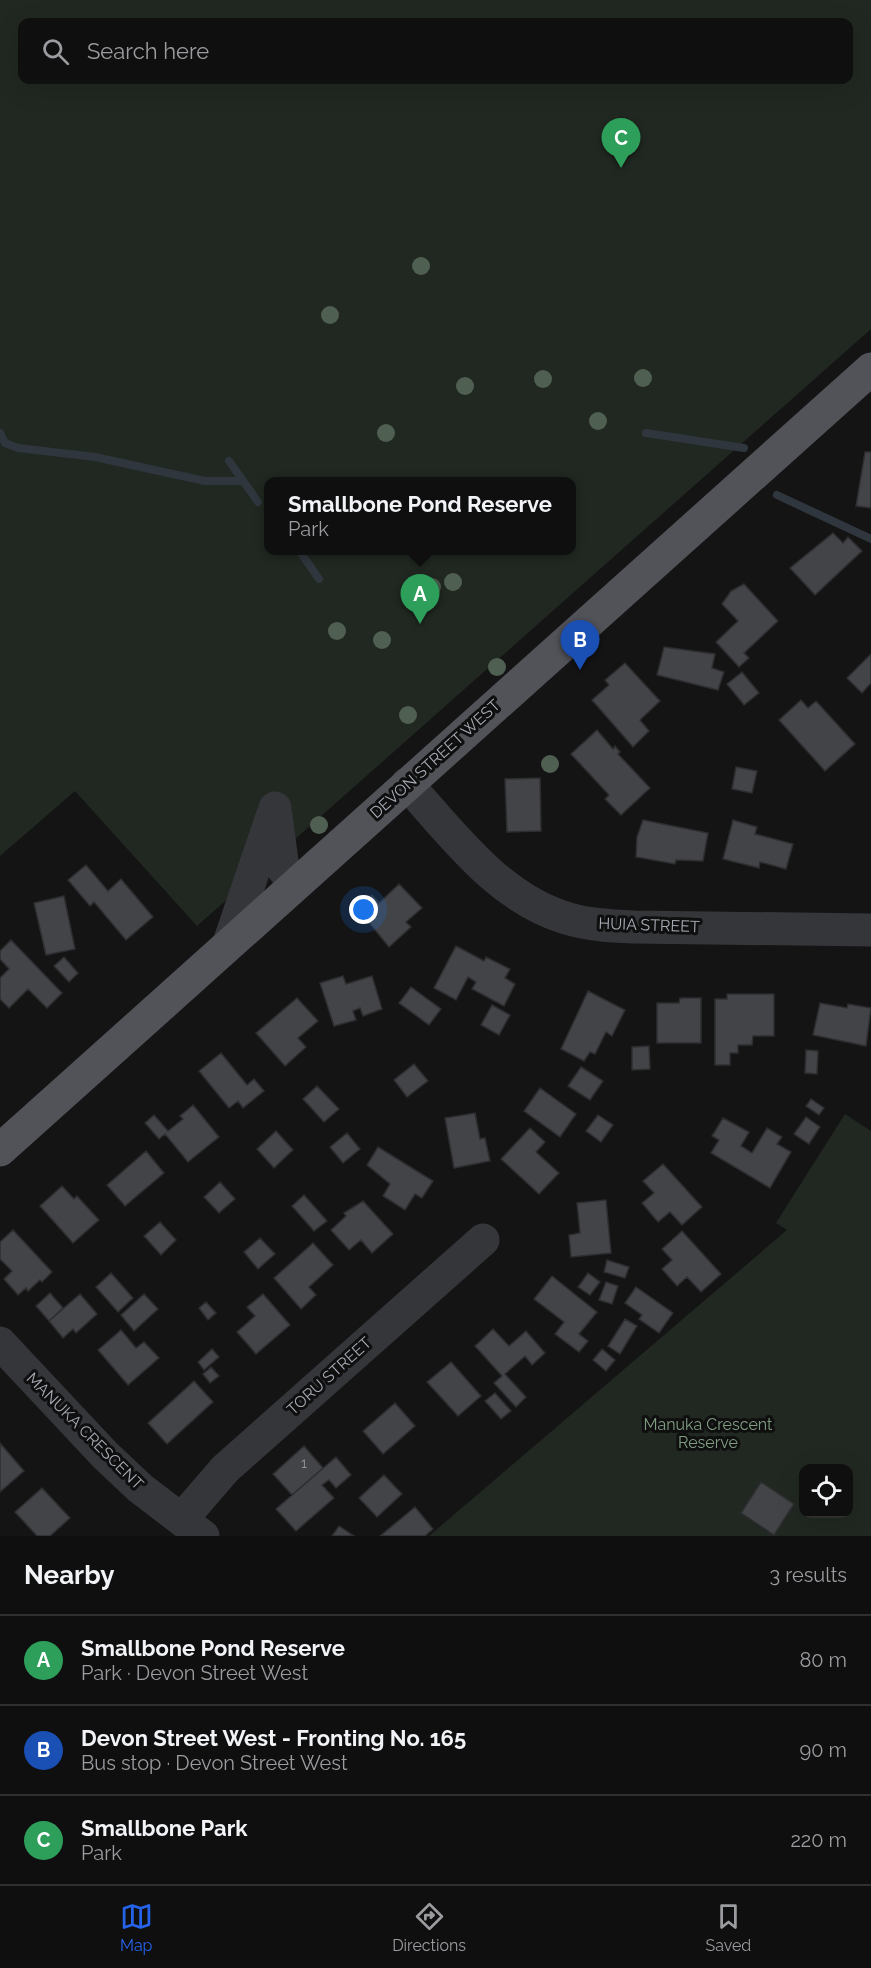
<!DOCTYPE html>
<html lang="en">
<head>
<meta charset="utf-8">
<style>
  body { margin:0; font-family:Raleway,sans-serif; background:#181819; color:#f1f3f6 }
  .controls { position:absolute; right:18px; bottom:18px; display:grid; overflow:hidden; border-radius:12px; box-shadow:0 6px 24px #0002 }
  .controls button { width:54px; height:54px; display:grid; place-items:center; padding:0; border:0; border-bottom:2px solid #2f2f30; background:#0f0f10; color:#f1f3f6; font:30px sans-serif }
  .you { position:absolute; left:364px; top:910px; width:21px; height:21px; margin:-15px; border:4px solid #fff; border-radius:50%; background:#1a73e8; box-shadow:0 0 0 9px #1a73e833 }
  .badge { display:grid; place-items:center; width:39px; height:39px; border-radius:50%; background:#2563eb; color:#fff; font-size:20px; font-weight:700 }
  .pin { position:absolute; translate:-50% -50px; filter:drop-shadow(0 2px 3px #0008) }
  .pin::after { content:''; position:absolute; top:32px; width:21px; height:18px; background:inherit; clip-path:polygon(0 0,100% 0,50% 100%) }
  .popup { position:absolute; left:264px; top:477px; width:312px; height:78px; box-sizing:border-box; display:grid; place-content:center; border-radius:12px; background:#0f0f10; filter:drop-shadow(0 2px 4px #0005); font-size:20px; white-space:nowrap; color:#9b9c9f }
  .popup b { font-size:22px; color:#f1f3f6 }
  .popup::after { content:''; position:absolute; left:50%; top:100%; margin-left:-12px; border:12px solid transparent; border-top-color:#0f0f10 }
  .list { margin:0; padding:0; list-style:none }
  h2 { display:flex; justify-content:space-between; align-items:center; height:78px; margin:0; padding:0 24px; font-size:26px }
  h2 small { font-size:20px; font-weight:400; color:#9b9c9f }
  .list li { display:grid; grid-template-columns:39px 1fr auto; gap:18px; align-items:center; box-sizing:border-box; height:90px; padding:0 24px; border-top:2px solid #2f2f30 }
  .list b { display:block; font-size:22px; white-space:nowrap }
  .list p { margin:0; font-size:20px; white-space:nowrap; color:#9b9c9f }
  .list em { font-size:20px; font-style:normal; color:#9b9c9f }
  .icon { flex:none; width:33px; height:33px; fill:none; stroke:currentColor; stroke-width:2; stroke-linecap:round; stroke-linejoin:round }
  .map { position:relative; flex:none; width:871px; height:1536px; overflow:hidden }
  .search { position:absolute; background:#0f0f10; box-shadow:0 6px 24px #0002; left:18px; right:18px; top:18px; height:66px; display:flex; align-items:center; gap:15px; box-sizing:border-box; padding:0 21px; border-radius:12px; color:#9b9c9f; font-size:22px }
  .sheet { height:348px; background:#0f0f10 }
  nav { display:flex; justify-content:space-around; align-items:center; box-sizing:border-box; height:84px; border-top:2px solid #2f2f30; background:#0f0f10; font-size:16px; color:#9b9c9f }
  nav a { display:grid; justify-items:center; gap:3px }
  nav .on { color:#2563eb }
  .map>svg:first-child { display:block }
</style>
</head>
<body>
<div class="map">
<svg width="871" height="1536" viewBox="0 0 871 1536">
  <rect width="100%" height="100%" fill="#141415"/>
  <path fill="#212821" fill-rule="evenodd" d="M0,0H871V329L197,926L75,791L0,856ZM22,22H848V80H22ZM268,482H572V550H268Z
    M845,1114L871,1131V1536H429L787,1230L776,1223ZM804,1468H848V1514H804Z"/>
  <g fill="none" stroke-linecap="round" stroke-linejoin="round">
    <path stroke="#2f363d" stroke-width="8" d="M0,433L5,443L18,448L95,457L205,481H243
      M646,433L744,448
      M229,461L258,502
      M777,495L871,539
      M299,550L319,579"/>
  </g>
  <path fill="#434448" stroke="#2e2e31" stroke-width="1.5" d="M865,452H871V508L856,506Z
    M833,533L843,543L848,537L862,551L815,595L790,568Z
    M744,584L778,621L744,653L749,658L739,667L716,642L738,621L722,604L731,591Z
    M664,647L715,654L712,668L724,672L718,690L657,675Z
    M871,654V683L862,693L847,678Z
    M625,663L660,701L640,720L649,731L633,747L592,700L609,685L605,680Z
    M742,672L759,693L744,705L727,684Z
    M801,700L808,708L816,701L855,744L825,771L779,720Z
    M597,730L613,749L615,746L620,752L618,754L650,788L621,815L605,799L609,795L571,754Z
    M736,767L757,771L752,793L732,789Z
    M540,778L541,831L507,832L505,779Z
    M643,820L708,833L703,861L676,860L675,864L636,857L637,837Z
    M733,820L757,827L755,834L793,844L786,869L760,862L759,868L723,859Z
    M86,865L108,891L121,879L153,917L126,940L94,902L90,906L68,880Z
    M399,884L422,908L406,922L411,927L389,947L357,908L372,895L379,903Z
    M64,896L75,949L46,955L34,903Z
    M11,940L62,993L47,1008L28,989L9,1008L0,999V978L9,969L0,959V951Z
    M456,946L484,961L486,957L510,969L505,978L515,984L504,1006L472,989L476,982L468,977L456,1000L434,988Z
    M64,957L78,973L69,982L54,966Z
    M343,976L346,984L372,976L382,1009L363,1016L360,1008L353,1011L356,1020L334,1026L320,983Z
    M411,987L441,1009L429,1025L399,1003Z
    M588,991L625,1010L612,1036L606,1032L595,1054L590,1052L584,1061L561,1049Z
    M727,994H774V1036H753L752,1045H738V1053H730V1065H715V999H727Z
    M297,998L318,1021L298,1038L306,1047L285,1066L256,1033Z
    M680,998H701V1043H657V1003H679Z
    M820,1003L847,1008L848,1004L871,1008L866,1046L813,1035Z
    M492,1005L510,1015L499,1035L481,1025Z
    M649,1046L650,1069L632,1070V1047Z
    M806,1050L818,1051L817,1074L805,1073Z
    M221,1053L247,1085L254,1079L264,1091L243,1108L238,1101L229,1108L199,1071Z
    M414,1064L428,1081L407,1097L394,1080Z
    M581,1067L603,1081L590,1100L568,1086Z
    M317,1086L339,1109L324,1122L303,1099Z
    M540,1088L576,1114L560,1137L524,1111Z
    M811,1099L824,1108L819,1115L806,1106Z
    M193,1105L219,1137L188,1162L165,1134L159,1139L145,1123L154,1115L168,1131L183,1119L180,1116Z
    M475,1113L480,1139L485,1138L490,1161L454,1168L445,1118Z
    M598,1115L613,1125L601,1142L586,1131Z
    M806,1117L820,1127L809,1144L794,1134Z
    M723,1118L749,1132L741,1146L752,1153L767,1128L782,1137L777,1144L791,1152L770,1188L711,1153L719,1140L712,1136Z
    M530,1128L545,1142L536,1152L559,1173L539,1194L501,1159Z
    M276,1131L293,1150L274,1168L257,1149Z
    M347,1133L360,1149L343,1163L330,1147Z
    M378,1147L433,1181L422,1198L415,1194L405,1210L383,1196L390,1184L367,1165Z
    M146,1151L164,1173L125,1206L107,1185Z
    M663,1164L702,1207L682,1225L670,1212L658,1222L642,1203L654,1193L643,1181Z
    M220,1182L235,1199L219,1213L204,1197Z
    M62,1186L74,1199L77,1196L99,1220L73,1243L40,1206Z
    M304,1195L327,1221L314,1231L292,1206Z
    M606,1200L611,1253L571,1257L569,1235L580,1233L577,1203Z
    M363,1201L393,1234L372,1253L361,1240L349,1250L331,1230L346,1216L344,1213Z
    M160,1222L176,1240L161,1255L144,1236Z
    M13,1230L52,1272L42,1282L40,1280L28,1291L26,1288L18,1295L4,1279L12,1271L0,1259V1242Z
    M682,1231L721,1274L701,1292L687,1277L677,1286L662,1269L672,1260L662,1249Z
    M260,1238L275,1254L258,1269L244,1252Z
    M313,1243L333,1265L309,1287L316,1295L301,1309L274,1278Z
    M607,1260L629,1267L625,1278L604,1272Z
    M111,1273L133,1298L118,1312L96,1287Z
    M588,1273L600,1282L590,1295L578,1287Z
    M552,1276L597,1312L579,1334L588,1341L579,1352L555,1334L564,1322L534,1299Z
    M606,1282L618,1286L612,1304L599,1300Z
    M636,1287L673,1313L659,1333L639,1319L642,1315L625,1303Z
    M50,1293L63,1308L49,1321L36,1306Z
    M80,1294L97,1314L76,1333L73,1329L63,1338L49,1321Z
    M144,1294L158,1309L134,1331L121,1315Z
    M263,1294L290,1325L256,1354L237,1332L255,1316L247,1307Z
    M206,1302L216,1313L208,1320L199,1308Z
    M625,1319L637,1326L620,1354L608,1346Z
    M493,1329L509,1346L526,1331L545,1353L532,1365L525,1356L505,1374L526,1397L516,1407L494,1383L502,1376L475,1346Z
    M121,1330L136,1348L144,1342L159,1358L128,1385L98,1350Z
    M212,1349L219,1357L204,1370L198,1362Z
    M602,1349L615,1360L606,1371L593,1360Z
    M451,1362L481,1396L458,1416L427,1382Z
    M211,1367L219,1376L210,1383L203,1374Z
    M194,1381L213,1402L167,1444L148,1423Z
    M495,1393L511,1411L501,1419L485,1401Z
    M395,1403L415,1426L383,1454L363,1431Z
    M0,1443L24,1471L0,1492Z
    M304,1446L323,1468L292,1495L273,1474Z
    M336,1457L351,1475L336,1488L329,1480L322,1485L334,1498L296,1531L276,1509Z
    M384,1475L402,1494L377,1517L359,1498Z
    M761,1482L794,1504L774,1535L741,1513Z
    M42,1488L70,1518L50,1536H37L15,1512Z
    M415,1507L433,1529L425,1536H380Z
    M339,1526L354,1536H332Z"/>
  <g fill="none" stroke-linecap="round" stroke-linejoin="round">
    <path stroke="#35363a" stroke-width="33" d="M407,784C453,835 499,898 566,918C588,925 612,926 635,927L871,930
      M276,816L283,869L295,884
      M229,943L275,808
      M0,1343L105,1455L140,1488L203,1536
      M182,1519L225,1469L483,1240"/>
    <path stroke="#525359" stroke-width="33" d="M0,1150L871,369"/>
  </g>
  <g fill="#4f5f51">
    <circle cx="421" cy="266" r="9"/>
    <circle cx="330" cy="315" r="9"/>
    <circle cx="643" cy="378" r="9"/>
    <circle cx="543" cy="379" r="9"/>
    <circle cx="465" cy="386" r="9"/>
    <circle cx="598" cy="421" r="9"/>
    <circle cx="386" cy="433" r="9"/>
    <circle cx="453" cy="582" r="9"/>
    <circle cx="432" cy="587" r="9"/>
    <circle cx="337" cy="631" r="9"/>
    <circle cx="382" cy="640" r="9"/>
    <circle cx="497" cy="667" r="9"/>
    <circle cx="408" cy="715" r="9"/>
    <circle cx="550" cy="764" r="9"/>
    <circle cx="319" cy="825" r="9"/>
  </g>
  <g text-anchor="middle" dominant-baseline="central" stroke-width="6" stroke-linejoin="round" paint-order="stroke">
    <g font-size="14" fill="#8e9199">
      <text x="304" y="1463">1</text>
    </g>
    <g font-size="16" fill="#a7abb4" stroke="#0f0f10">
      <text transform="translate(435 759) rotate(-42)">DEVON STREET WEST</text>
      <text transform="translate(649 925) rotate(2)">HUIA STREET</text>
      <text transform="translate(329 1376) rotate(-42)">TORU STREET</text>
      <text transform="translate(85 1431) rotate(45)">MANUKA CRESCENT</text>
    </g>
    <g font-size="16" fill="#809d82" stroke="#0f0f10">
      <text x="708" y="1424">Manuka Crescent<tspan x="708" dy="18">Reserve</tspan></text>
    </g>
  </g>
</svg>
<div class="controls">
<button><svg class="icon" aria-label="locate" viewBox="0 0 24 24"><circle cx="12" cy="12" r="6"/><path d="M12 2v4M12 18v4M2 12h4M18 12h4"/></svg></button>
</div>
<div class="you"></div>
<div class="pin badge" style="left:420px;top:624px;background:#2e9e5b">A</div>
<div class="popup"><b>Smallbone Pond Reserve</b>Park</div>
<div class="pin badge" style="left:580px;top:670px;background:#1a4fb4">B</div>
<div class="pin badge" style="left:621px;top:168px;background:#2e9e5b">C</div>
<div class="search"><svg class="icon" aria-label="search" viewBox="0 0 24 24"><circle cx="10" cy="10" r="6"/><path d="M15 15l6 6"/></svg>Search here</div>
</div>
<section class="sheet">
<h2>Nearby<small>3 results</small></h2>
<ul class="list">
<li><span class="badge" style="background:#2e9e5b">A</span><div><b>Smallbone Pond Reserve</b><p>Park · Devon Street West</p></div><em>80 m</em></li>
<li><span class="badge" style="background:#1a4fb4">B</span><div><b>Devon Street West - Fronting No. 165</b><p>Bus stop · Devon Street West</p></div><em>90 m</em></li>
<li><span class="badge" style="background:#2e9e5b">C</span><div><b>Smallbone Park</b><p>Park</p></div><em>220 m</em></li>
</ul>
</section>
<nav>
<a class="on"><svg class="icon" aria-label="map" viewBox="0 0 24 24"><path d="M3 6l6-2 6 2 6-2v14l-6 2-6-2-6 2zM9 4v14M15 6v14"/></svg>Map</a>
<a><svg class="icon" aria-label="directions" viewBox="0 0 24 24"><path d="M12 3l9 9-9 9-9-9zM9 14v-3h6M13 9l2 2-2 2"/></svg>Directions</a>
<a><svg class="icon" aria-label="saved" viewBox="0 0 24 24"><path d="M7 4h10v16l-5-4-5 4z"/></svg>Saved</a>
</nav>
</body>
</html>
